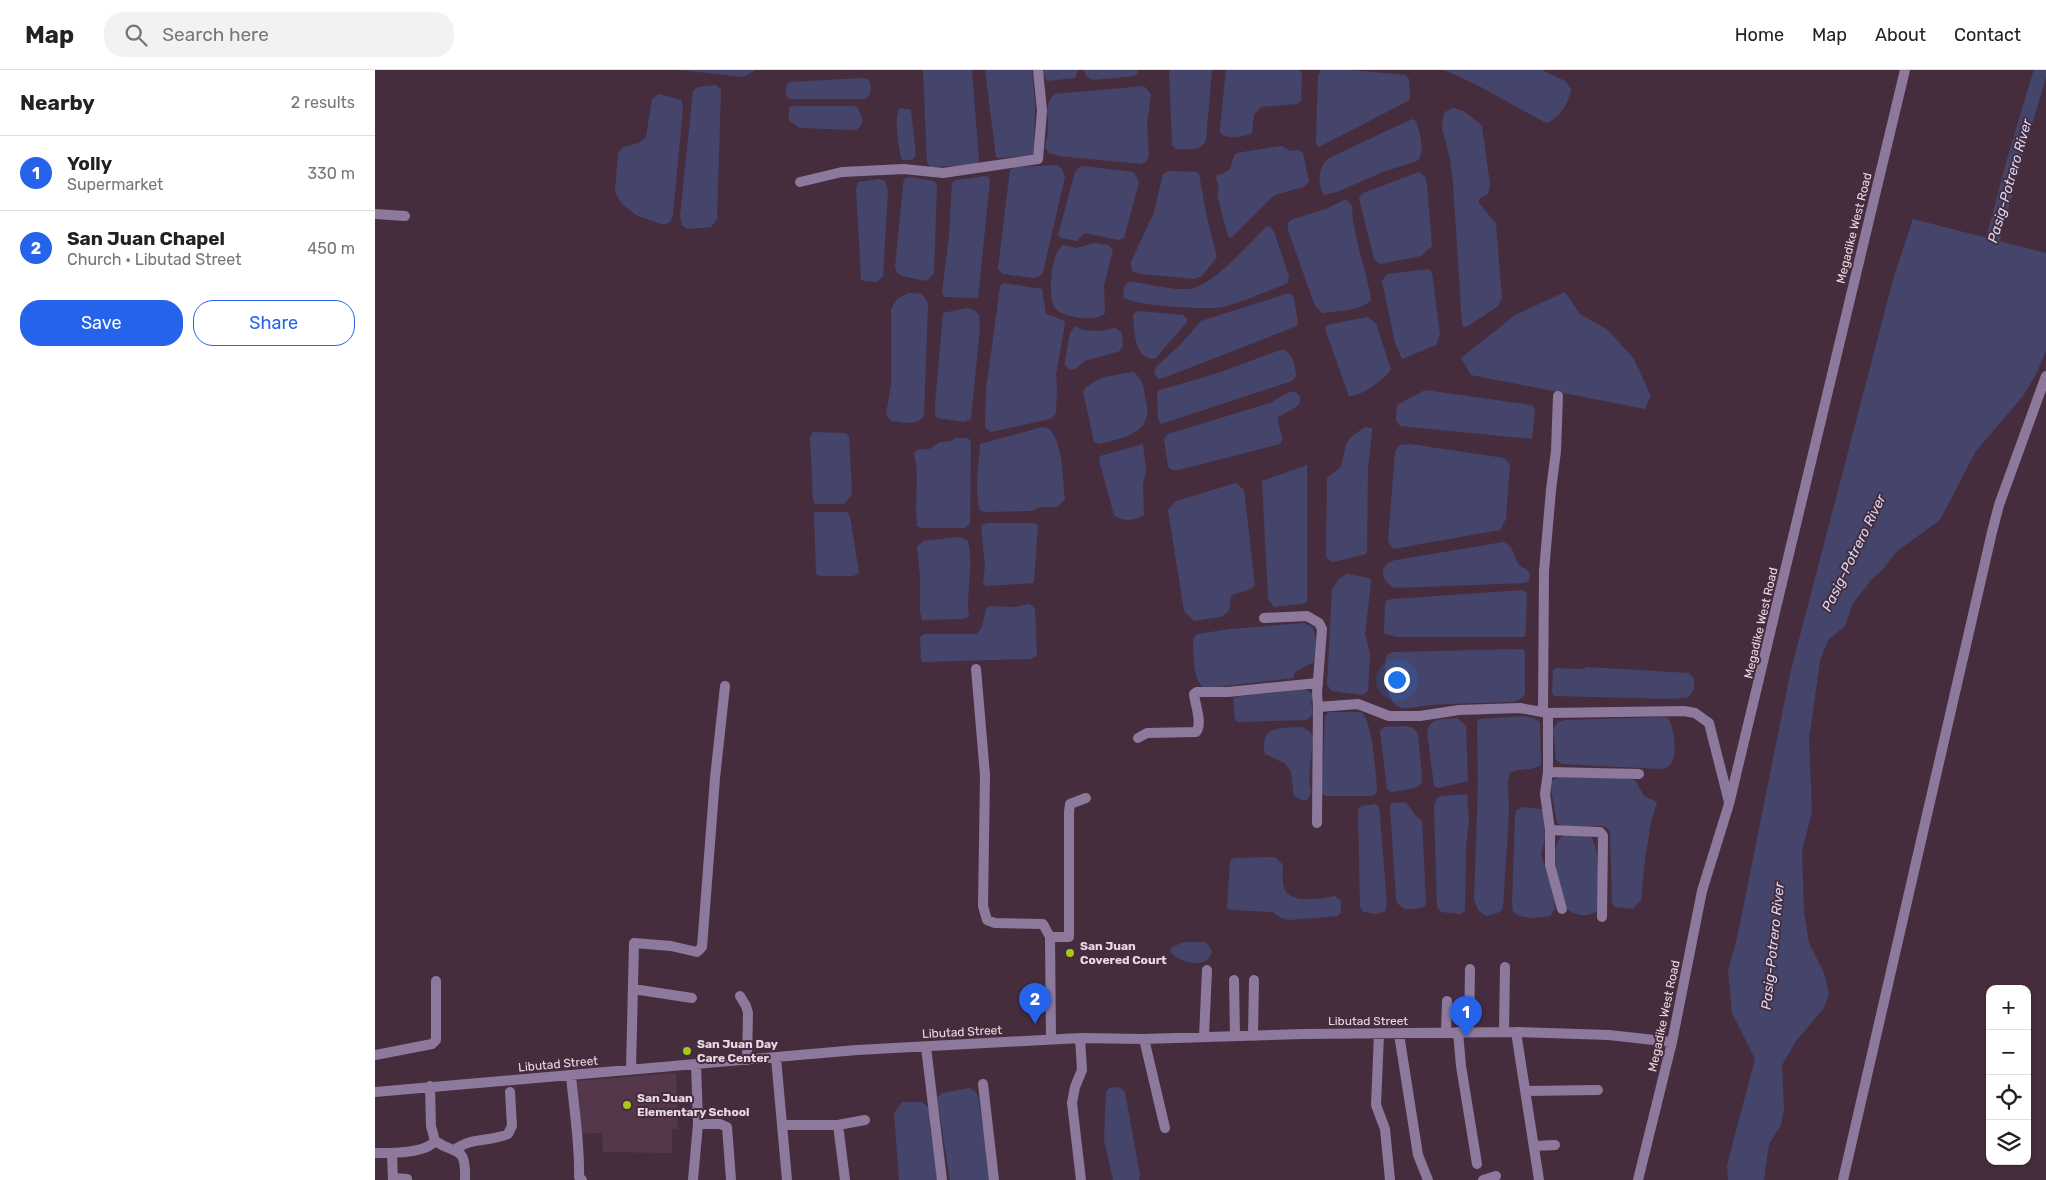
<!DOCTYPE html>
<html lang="en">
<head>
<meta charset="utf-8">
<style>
  body { margin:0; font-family:Rubik,sans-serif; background:#f2f2f2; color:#222 }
  .controls { position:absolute; right:15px; bottom:15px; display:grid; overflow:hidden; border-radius:10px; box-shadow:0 1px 4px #0004 }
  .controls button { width:45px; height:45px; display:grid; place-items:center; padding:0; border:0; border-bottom:1px solid #e0e0e0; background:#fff; color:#222; font:25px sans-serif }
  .you { position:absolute; left:1021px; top:609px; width:18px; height:18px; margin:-12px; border:4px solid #fff; border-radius:50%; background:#1a73e8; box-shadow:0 0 0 8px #1a73e833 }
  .badge { display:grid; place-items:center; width:32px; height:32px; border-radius:50%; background:#2563eb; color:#fff; font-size:16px; font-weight:700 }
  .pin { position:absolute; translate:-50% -41px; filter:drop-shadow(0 1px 2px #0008) }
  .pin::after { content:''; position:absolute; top:26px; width:18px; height:15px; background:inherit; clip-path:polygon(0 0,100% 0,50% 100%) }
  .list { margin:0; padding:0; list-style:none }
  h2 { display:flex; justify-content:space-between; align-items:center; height:65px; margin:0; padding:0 20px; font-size:21px }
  h2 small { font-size:16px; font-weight:400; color:#767676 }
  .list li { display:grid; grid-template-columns:32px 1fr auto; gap:15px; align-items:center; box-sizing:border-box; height:75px; padding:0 20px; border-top:1px solid #e0e0e0 }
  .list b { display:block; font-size:19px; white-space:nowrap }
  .list p { margin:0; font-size:16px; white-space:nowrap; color:#767676 }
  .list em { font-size:16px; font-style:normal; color:#767676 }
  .actions { display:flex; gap:10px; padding:15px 20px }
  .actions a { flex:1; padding:11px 0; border:1px solid #2563eb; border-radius:20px; text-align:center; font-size:18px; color:#2563eb }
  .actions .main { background:#2563eb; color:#fff }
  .icon { flex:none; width:28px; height:28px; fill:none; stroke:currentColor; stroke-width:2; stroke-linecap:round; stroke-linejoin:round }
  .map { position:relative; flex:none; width:1671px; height:1110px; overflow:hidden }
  header { display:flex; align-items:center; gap:30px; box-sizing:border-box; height:70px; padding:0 25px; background:#fff; border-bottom:1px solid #e0e0e0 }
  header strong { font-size:24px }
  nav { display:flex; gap:28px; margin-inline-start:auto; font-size:18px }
  .search { width:350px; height:45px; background:#f2f2f2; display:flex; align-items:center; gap:12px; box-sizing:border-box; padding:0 18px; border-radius:20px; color:#767676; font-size:19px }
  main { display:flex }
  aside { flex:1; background:#fff }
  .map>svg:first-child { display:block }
</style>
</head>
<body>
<header>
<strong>Map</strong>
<div class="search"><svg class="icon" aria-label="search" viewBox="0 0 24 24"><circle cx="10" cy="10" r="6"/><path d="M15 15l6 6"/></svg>Search here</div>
<nav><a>Home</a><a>Map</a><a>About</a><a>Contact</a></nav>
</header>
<main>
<aside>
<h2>Nearby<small>2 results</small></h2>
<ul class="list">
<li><span class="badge">1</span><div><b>Yolly</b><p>Supermarket</p></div><em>330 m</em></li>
<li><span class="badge">2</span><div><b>San Juan Chapel</b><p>Church · Libutad Street</p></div><em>450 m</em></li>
</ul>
<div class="actions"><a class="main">Save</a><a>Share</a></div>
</aside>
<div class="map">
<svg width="1671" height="1110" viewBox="0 0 1671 1110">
  <rect width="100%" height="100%" fill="#462d3e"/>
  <path fill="#55374b" d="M301,1003L303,1059H297V1083L228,1082L227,1063L203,1064L200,1011Z"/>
  <path fill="#45456c" d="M305,0H381L368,7Z
    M548,0H597L604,90L602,95L556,97L552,93Z
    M610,0H657L660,34L659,85L625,88L621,87Z
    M668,0H703L700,8L672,11L669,6Z
    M709,0H762L763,3L760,6L718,10L712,7Z
    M794,0H837L831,70C826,82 813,79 801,79L797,75Z
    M851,0H924L927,4L926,31L922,34L886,37L879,45L877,63C869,67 852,70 845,63V58Z
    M946,0H976L1030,5L1034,9L1035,30L944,77L941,74V68L943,6Z
    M1069,0H1167L1190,11L1196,19C1194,33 1184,49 1171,53L1102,15Z
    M487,8L493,9C497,16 497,24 491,29H417L413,28C409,23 411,17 414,12Z
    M340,15L346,19L342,149L336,157L312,159L307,155L305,146L318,21L323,17Z
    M769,16L776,24L772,55L774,86L772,91L766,94L684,86L674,83L670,77C671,72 673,66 673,61C674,48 668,32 680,24Z
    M283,24L306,30L308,37L298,145L295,152L289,155L261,145L247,134L240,122L243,83L248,77L264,73L271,67L277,29Z
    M419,36H479L483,38L488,51L485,57L481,60L425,58L414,51V37Z
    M525,38L536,40L541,85L537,90H528L526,88C524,76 518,47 525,38Z
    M1078,38L1089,41L1107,56L1115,114L1113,124L1104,129V133L1121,154L1127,228L1122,237L1093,256L1089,257L1087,254L1078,113L1075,89L1067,58L1068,47L1070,42Z
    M1037,49L1041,51C1045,63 1051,82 1042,91L1008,102L962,122L949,125C942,113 943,96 954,88Z
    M907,76L915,81L924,80L928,83L934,112L928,117L900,125L895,129L856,168L853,166L842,125L844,117L841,109L842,105C845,104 848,104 851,102C858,99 856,88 861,83Z
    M682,95L687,99L690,107L668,202L665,206L659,208L628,204L623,199L635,100L640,97Z
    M709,96L759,102L764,112L749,168L744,170L710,163L702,171L686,168L683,165L700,102L703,98Z
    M793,101L822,102L824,104L832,148L842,187L827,206L820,209L766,204L758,202L755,194L779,142L788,104Z
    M1044,102L1050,107L1052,114L1057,176L1046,186L1005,194L999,189L984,128L988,123Z
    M610,106L614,107L615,111L603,228L569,227L567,222L574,167L577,113L581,110Z
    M534,107L559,111L562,115L559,204L551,211L527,206L522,203L520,197L528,115L529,109Z
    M504,109L510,111L513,121L508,207L501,212L490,211L486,209L481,118L483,112Z
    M971,129L977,136C977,164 992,201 996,230C986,241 961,241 947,243L941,237L937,228L913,160V153L916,150L951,139Z
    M1538,149L1671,183V281L1660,306L1648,326L1601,381L1565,450L1522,481L1509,498L1496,510L1477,535L1470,556L1453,570L1445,591L1434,669L1437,742L1427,781L1429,842L1434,873L1449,903L1454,924L1449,938L1421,971L1407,995L1409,1039L1406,1055L1394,1074L1389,1110H1353L1352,1095L1380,989L1357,943L1353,900L1361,873L1416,600L1519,206Z
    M895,156L899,162L914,206L913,212L909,215C889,222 868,232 847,237C832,240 758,236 748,227L749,217L752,213L758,212C775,214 794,220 812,219C836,219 873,174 891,157Z
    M719,173L733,175L738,180L729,215L730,243C723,253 686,247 680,238C672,227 676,182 688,175L702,178Z
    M1054,199L1057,203L1065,265L1061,275L1027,289L1020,273L1007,211L1012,204Z
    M628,213L667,219L671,244L688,250L690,253L681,305L682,316L681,344L675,349L616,362L610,358L611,320L625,217Z
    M1190,222L1205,244L1233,260L1259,289L1276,326L1270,339L1096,305L1086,288L1140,245Z
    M534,223L547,224L553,233L549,345C543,357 527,352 516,351L511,344L516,315V239L522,229Z
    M911,224H917L919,228L923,253L922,256L791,307L783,309L779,303L781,297L806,274L826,251Z
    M592,238L599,240L604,245L605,258L596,349L589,352L562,348L560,344V335L568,243Z
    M764,241L808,245L813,249L811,253L780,289C758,289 760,261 758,245L761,242Z
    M992,247L1001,253L1016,300C1006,311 990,325 974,326L950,259L952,255Z
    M700,256L708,260L726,261L740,258L747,263L748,275L745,281L710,291L700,299L695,300L690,295V291L695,263Z
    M908,279C918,284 920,295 921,306L917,311L786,354L783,349L782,322L785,320L843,303Z
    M758,302C767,308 769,316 770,326C771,332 773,339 772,345C769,366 739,370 724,374L719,372L708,321C721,306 740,305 758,302Z
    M1050,320L1157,335L1160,341L1157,369L1025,356L1021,350L1022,335Z
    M914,322H921L925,327V333L921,337L903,347C902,356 908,362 907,371L905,374L804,400H797L793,397L789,369L793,364L895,333Z
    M668,357L675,359C689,378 687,406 690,429L683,437H666L656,441L609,442L605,440C599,420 604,395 605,374Z
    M990,357L997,358V363L993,399L992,482L991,484L958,492L954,490L951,486L952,408L966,397L971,374L976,367Z
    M438,362L470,363L474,366L477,424L469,434H440L438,431L435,368Z
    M580,368H593L596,372L595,454L589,458H546L542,456C539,432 545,407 539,383L542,380L554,379L565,372L576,371Z
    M768,374L771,402L768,414L769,445C760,451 747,452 739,445L724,390L725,386Z
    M1035,374L1129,388L1135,394L1131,449L1125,460L1018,479L1013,471L1020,381L1025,375Z
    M932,395V533L899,537L893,529L887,411Z
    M861,413L869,420L880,516C873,522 864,521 856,526L854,541L846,547L819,551L809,541L793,440L801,431Z
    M439,442H472L475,446L484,503L478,506H445L441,504Z
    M613,453H660L663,456L659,513L612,516L608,514L610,496L606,455Z
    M584,467L593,471C598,492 593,513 593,535C593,539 594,543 594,547L587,549L547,550L545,542V506L542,477L548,471Z
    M1128,472C1143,476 1136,495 1151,499L1155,504L1154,511L1150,513L1020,518C1007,513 1003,498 1016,491Z
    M972,504L995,508L996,512L990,564L995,584L993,621L988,625L957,621L952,615L957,519L964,509Z
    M1148,520L1152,524C1151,538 1152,552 1150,566L1148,567H1022L1010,564L1009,561L1010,534L1012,530L1018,529Z
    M654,534L658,536L660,540L662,584L660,587L655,589L548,592L546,589L545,567L549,564H601C611,556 607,546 613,536L638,537Z
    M930,553L938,558L941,571L939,592L920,602L918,608L834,618H829C817,608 819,584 818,569L822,564L856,559Z
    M1147,579L1150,581V624L1146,629L1138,632C1108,633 1077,633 1047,636C1040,637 1030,640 1024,637C1011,632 1007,596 1012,585L1017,582Z
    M1212,597L1314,603L1319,608V619L1314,627L1296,629L1179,626L1177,622L1178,600L1181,598L1208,599Z
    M930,619L938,624L936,634L939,643L932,650L863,652L860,649L858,630L860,627Z
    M954,642H986C998,651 1000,701 1002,717L1001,724L997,726H950L947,723L950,646Z
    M1150,646L1160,649L1165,652L1166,695C1157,701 1145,698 1135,703L1133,712L1134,742L1128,838L1125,842L1111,846L1103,840L1099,830L1103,714L1102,652L1105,649Z
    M1292,647C1299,656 1303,684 1296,694C1294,697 1290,698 1286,699L1187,694L1181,690L1178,659L1183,652L1191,650Z
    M1082,648L1091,656L1093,711L1063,718L1059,716L1052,661C1057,646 1068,650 1082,648Z
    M1030,656L1038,658L1043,664L1047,707L1046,714L1040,718L1016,722L1012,719L1005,661L1009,657Z
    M927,657L934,661L938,666L934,708L936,722L933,729L929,731L919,726L916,702L911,694L890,684C884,655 906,658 927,657Z
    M1184,707L1252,708L1260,710L1269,726L1282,732L1276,752L1270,790L1266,830L1258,839L1240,837L1237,832L1235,762L1233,758L1228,756H1189L1182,753L1175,714L1178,710Z
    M1092,724L1094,752L1091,775L1090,841L1085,844L1066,842L1062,837L1059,738L1061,729L1066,726Z
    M1031,732L1040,745L1047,751L1051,834L1049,837C1037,839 1027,843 1021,830L1015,736L1016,733Z
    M1001,734L1004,738L1005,746L1012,835L1010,841L1002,844L988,842L985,837L983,739L986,736Z
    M1148,737L1166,739L1168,742L1170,769L1166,784L1179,826L1180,838L1175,846C1161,848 1150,850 1138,842L1137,832L1140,747L1141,740Z
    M1190,765H1214C1227,777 1223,823 1223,841C1212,847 1204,846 1193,840C1188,822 1168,775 1190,765Z
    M900,787L908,795C908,802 907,811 909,818C915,835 946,828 960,826L966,831V842L963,846L914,850L906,848L898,842L855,840L852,838L855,791L859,788Z
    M809,872H830L834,876L837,882C836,883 834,889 833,889C825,898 799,891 795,880L799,876Z
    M744,1017L750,1022L765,1105L764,1110H738L729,1070L731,1021L734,1018Z
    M594,1018L600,1021L603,1026L616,1110H575L562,1027L567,1023Z
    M527,1032H547L555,1039V1058L563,1110H524L519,1043Z"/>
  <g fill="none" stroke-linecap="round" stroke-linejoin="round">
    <path stroke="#45456c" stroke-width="14" d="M1613,187L1641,83L1666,0"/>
    <path stroke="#8d799c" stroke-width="10" d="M425,112L467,102L529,99L568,103L663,89L667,41L663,0
      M0,144L30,146
      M889,548L932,546L944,553L947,559L942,623L943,637L983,634L1014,646H1045L1084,640L1145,638L1173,643L1309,641L1320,643L1334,653L1354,732
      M601,599L610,705L608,836L612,850L620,853L668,854L675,867H694V742L695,734L711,728
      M1168,641L1169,501L1176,420L1181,381L1183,326
      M1173,643V702L1264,704
      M763,668L772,663L821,662C828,654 820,635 819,624L822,622H853L943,613
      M1173,702L1170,724L1175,760V795L1187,839
      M942,753L943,637
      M1175,760L1225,762L1228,766L1227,847
      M675,867L676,969
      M859,910L860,966
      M258,919L317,928
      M365,926L371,936L373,943L372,990
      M1071,962L1072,931
      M1083,962L1086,996L1102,1094
      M1094,962L1095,899
      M1129,962L1130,897
      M1141,962L1164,1110
      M1004,964L1001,1035L1010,1059L1015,1110
      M1024,964L1043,1085L1053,1110
      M878,966L879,910
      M829,967L832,900
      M705,968L707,1000L700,1017L697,1033L706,1110
      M769,969L790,1058
      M551,977L567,1110
      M0,985L57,974L61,970V911
      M401,988L412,1110
      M256,999L259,873L296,876L322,882L327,877L340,708L350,616
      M196,1006C199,1039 205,1074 204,1107L207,1110
      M608,1014L619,1110
      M55,1016L56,1056L60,1071C83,1086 91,1075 90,1110
      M1151,1021L1223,1020
      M0,1022L482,980L705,968L769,969L930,964L1141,962L1234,965L1297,972
      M323,1054H345L352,1057L356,1110
      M407,1055H463L470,1110
      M463,1055L490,1050
      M1160,1076L1180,1075
      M81,1079C96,1067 116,1072 133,1064L137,1056L135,1022
      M0,1083C15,1083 50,1084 60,1071
      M17,1083L18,1110
      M18,1108L32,1109V1110
      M318,1110L323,1054L321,994
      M1108,1110L1121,1106
      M1263,1110L1297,972L1327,821L1354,734L1530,0
      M1468,1110L1617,462L1624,435L1671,306"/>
  </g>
  <g fill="#a8c71c" stroke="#462d3e" stroke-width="2">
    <circle cx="695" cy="883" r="5"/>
    <circle cx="312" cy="981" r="5"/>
    <circle cx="252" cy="1035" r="5"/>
  </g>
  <g text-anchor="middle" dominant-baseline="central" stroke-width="4" stroke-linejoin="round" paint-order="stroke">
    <g font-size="12" fill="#ead9e4" stroke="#462d3e">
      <text transform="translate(1479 158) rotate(-76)">Megadike West Road</text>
      <text transform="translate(1386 553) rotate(-77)">Megadike West Road</text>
      <text transform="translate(1289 946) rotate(-78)">Megadike West Road</text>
      <text x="993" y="951">Libutad Street</text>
      <text transform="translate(587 962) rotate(-3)">Libutad Street</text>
      <text transform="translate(183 994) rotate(-5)">Libutad Street</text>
    </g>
    <g font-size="12" font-weight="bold" fill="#ead9e4" stroke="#462d3e" text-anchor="start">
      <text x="705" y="876">San Juan<tspan x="705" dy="14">Covered Court</tspan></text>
      <text x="322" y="974">San Juan Day<tspan x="322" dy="14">Care Center</tspan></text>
      <text x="262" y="1028">San Juan<tspan x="262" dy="14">Elementary School</tspan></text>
    </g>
    <g font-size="14" font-style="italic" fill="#d7d9f5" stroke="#462d3e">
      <text transform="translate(1635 111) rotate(-74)">Pasig-Potrero River</text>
      <text transform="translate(1479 483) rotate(-64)">Pasig-Potrero River</text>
      <text transform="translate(1398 876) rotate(-84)">Pasig-Potrero River</text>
    </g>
  </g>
</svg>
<div class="controls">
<button>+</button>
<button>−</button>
<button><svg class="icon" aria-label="locate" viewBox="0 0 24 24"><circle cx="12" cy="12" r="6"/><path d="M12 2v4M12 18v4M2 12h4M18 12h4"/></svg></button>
<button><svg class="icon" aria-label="layers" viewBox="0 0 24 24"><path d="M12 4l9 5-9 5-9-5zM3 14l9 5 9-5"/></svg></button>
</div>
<div class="you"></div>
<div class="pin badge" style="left:1091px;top:967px">1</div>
<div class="pin badge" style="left:660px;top:954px">2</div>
</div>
</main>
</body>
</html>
